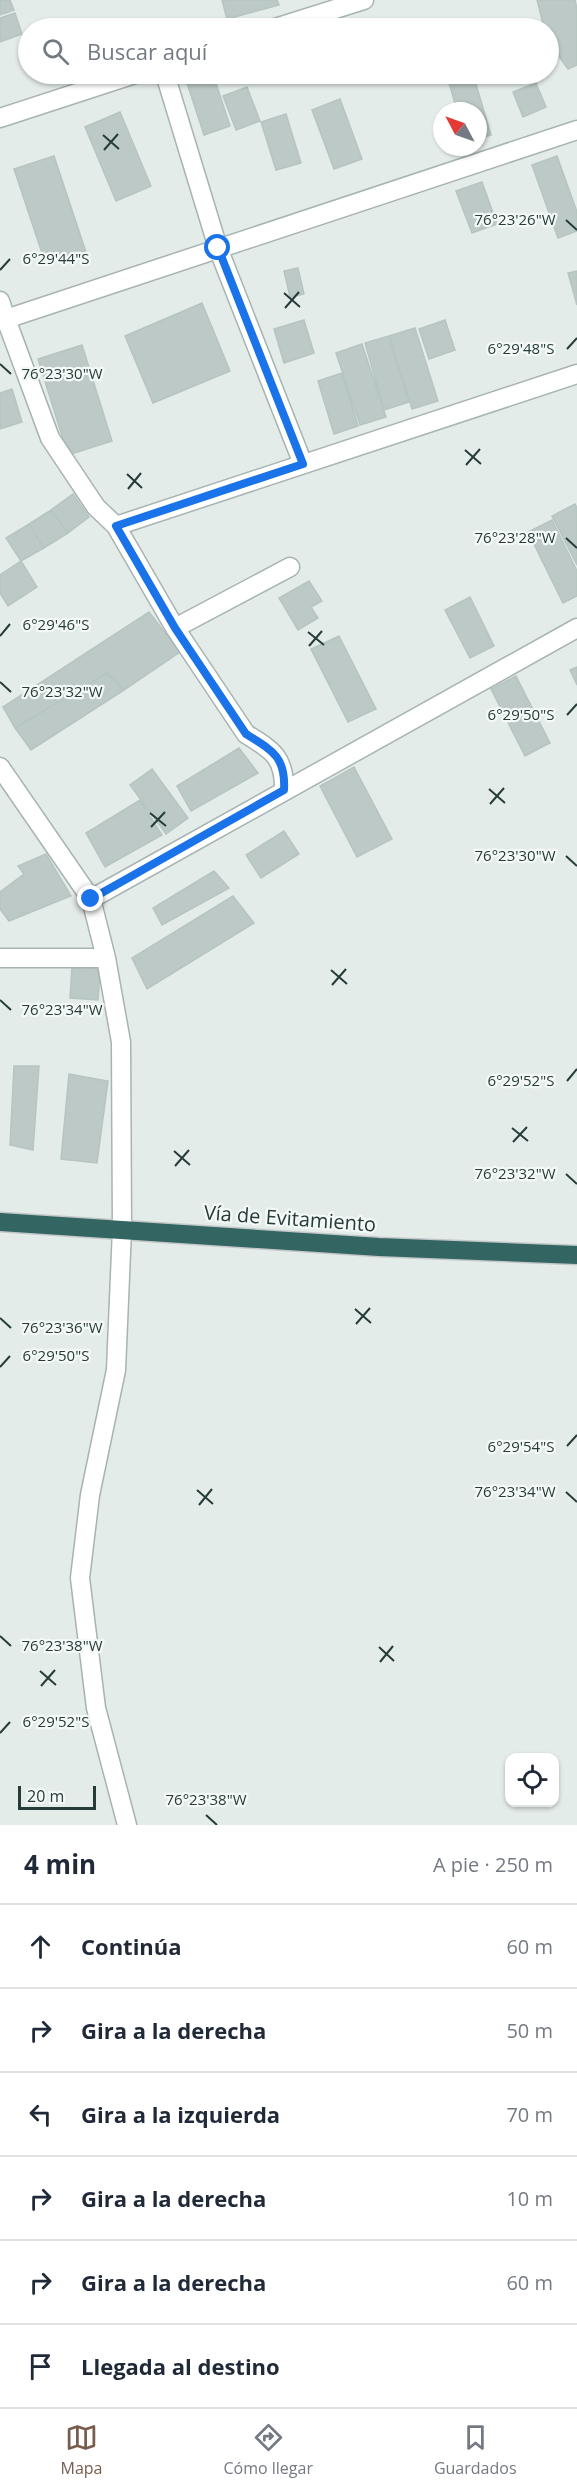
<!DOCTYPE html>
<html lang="es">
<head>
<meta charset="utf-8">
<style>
  body { margin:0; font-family:"Open Sans",sans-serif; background:#f6f6f7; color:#1f2937 }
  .controls { position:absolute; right:18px; bottom:18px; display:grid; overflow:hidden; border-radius:12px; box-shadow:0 2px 4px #0004 }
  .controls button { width:54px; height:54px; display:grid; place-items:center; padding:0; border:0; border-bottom:2px solid #e0e1e3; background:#fff; color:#1f2937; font:30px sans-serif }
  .compass { position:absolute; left:433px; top:102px; width:54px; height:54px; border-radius:50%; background:#fff; box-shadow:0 2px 4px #0004; rotate:311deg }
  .scale { position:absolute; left:18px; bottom:15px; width:78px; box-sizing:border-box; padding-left:6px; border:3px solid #253c39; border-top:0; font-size:16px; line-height:21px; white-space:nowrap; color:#253c39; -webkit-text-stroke:4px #f4f9f7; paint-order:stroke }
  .stop { position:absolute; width:18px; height:18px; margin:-14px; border:4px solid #1a73e8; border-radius:50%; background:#fff }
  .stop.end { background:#1a73e8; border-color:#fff; box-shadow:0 2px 6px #0008 }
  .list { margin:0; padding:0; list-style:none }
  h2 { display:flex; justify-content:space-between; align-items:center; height:78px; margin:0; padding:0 24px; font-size:26px }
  h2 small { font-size:20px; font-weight:400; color:#747a83 }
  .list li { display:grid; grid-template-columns:39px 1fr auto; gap:18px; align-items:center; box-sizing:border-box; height:84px; padding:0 24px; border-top:2px solid #e0e1e3 }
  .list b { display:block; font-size:22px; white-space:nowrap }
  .list em { font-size:20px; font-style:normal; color:#747a83 }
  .icon { flex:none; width:33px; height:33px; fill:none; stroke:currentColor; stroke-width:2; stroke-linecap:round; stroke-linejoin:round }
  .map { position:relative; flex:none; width:577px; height:1825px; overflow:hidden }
  .search { position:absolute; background:#fff; box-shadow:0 2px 4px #0004; left:18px; right:18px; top:18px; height:66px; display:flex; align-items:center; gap:15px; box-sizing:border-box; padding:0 21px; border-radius:33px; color:#747a83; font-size:22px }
  .sheet { height:582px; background:#fff }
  nav { display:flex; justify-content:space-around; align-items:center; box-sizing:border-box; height:84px; border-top:2px solid #e0e1e3; background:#fff; font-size:16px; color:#747a83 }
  nav a { display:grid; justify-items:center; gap:3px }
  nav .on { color:#785d4d }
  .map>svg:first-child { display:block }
</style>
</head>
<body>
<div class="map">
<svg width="577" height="1825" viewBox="0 0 577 1825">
  <rect width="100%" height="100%" fill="#e4ecea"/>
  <path fill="#bcc9c6" stroke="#b6c5c1" stroke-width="1.5" d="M0,0H10L14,10L0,15Z
    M222,0H277L279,5L227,19Z
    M537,0H575L577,9V65L568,69L558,55L548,57V28H541H544Z
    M15,13L22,34L0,42V18Z
    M184,74H213L230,126L204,135Z
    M466,74H473L491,135L478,139V111H457L448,79Z
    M536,83L546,107L523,117L513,92Z
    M247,87L260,121L236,130L223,96Z
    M340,99L362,159L334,169L312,110Z
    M120,112L151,186L116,201L85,127Z
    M286,114L301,163L276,170L261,122Z
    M54,156L86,252L46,265L14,169Z
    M557,156L577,212V231L558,238L532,165Z
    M482,182L497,224L472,233L456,191Z
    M298,268L304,294L290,297L284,271Z
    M577,271V305L568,273Z
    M202,303L230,371L153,403L125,336Z
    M304,320L314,353L284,363L274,329Z
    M445,320L455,350L429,359L419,329Z
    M415,328L438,401L412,409L389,336Z
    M389,336L409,402L384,410L365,343Z
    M362,344L386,417L360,425L336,353Z
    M82,345L112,441L68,455L38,359Z
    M342,373L358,426L334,434L318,381Z
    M12,389L22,422L0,429V393Z
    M73,494L89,517L68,533L51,510Z
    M575,504L577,508V565L552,516Z
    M51,510L68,533L44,548L29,524Z
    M552,520L577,571V596L563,603L528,532Z
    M29,524L44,548L21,561L6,538Z
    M21,561L37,587L8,606L0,593V575Z
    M309,581L322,601L311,607L318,618L298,630L279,598Z
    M470,597L494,646L470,658L445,610Z
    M149,612L180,652L124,690L107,673L15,728L3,707Z
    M339,636L376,709L348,722L311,649Z
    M577,667V685L570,670Z
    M107,673L124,690L31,750L15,728Z
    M516,676L550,743L525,756L491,689Z
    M239,748L258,773L191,811L177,786Z
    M354,767L392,839L357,857L320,786Z
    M152,769L188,818L166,834L130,785Z
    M140,800L162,835L105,867L86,833Z
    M284,831L299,854L261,878L246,855Z
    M46,854L71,896L9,921L0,909V892L24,874L18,866Z
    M214,871L229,888L162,925L153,908Z
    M233,896L254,923L147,989L132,958Z
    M72,967L100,969L98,1000L70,998Z
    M14,1066H39L33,1150L10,1145Z
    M69,1074L108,1081L97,1163L61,1159Z"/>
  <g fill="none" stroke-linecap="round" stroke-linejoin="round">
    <defs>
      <path id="minor" d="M275,28L364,0
        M165,74L218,248L303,464
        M0,118L135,74
        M0,301L6,319L0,321
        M116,526L577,374
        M175,628L290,567
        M0,767L91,899L106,958L121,1042L122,1229L116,1370L90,1495L80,1578L96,1708L127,1825
        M284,791C285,757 272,750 246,734L175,628L116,526L96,507L50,438L6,319L577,130
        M91,899L577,628
        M0,958H106"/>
      <path id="highway" d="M0,1222L379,1247L577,1255"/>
    </defs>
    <use href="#minor" stroke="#a7b4b1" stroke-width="21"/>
    <use href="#highway" stroke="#c2c8c8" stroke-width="21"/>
    <use href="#minor" stroke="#fff" stroke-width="18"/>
    <use href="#highway" stroke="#336563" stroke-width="18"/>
  </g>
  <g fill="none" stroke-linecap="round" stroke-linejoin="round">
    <path stroke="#1a73e8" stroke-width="8" d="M91,899L284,790C286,757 272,750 246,734L175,628L116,526L303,464L218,248"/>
  </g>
  <path fill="none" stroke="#253c39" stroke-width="2" d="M103,135L119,149M104,150L118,134M566,220L577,230M0,270L10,259M284,293L300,307M285,308L299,292M567,349L577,338M0,364L11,374M465,450L481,464M466,465L480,449M127,474L142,488M128,489L141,473M566,538L577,548M308,632L324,645M0,636L10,624M309,646L322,631M0,682L11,692M567,715L577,704M489,789L505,803M490,804L504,788M150,813L166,826M151,827L165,812M566,856L577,866M331,970L347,984M332,985L346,969M0,1000L11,1010M567,1081L577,1069M512,1128L528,1141M513,1142L527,1127M174,1151L190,1165M175,1166L189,1150M566,1174L577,1184M355,1309L371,1323M0,1318L11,1328M356,1324L370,1308M0,1367L10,1356M567,1446L577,1435M197,1490L213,1504M566,1492L577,1502M199,1505L212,1489M0,1636L11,1646M379,1647L394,1661M380,1662L393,1646M40,1671L56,1685M41,1686L55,1670M0,1733L10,1722M206,1815L217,1825"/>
  <g text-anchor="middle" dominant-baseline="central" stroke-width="4.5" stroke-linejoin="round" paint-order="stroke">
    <g font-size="20" fill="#253c39" stroke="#f4f9f7">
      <text transform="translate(290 1218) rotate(4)">Vía de Evitamiento</text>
    </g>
  </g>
  <g font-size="15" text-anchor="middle" fill="#253c39" stroke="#f4f9f7" stroke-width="4.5" stroke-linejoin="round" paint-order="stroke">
    <text x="515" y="225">76°23'26"W</text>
    <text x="56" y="264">6°29'44"S</text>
    <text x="521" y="354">6°29'48"S</text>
    <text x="62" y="379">76°23'30"W</text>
    <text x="515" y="543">76°23'28"W</text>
    <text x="56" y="630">6°29'46"S</text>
    <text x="62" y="697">76°23'32"W</text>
    <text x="521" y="720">6°29'50"S</text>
    <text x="515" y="861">76°23'30"W</text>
    <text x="62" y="1015">76°23'34"W</text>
    <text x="521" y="1086">6°29'52"S</text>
    <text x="515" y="1179">76°23'32"W</text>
    <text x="62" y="1333">76°23'36"W</text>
    <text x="56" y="1361">6°29'50"S</text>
    <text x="521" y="1452">6°29'54"S</text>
    <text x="515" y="1497">76°23'34"W</text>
    <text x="62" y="1651">76°23'38"W</text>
    <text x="56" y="1727">6°29'52"S</text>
    <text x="206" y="1805">76°23'38"W</text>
  </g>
</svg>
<div class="controls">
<button><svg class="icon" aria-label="locate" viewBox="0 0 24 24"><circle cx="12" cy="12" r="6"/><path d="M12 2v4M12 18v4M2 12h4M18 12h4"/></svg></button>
</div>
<svg class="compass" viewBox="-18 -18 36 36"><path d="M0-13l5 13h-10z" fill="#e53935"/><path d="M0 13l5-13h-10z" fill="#747a83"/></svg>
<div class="scale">20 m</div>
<div class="stop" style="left:218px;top:248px"></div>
<div class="stop end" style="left:91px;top:899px"></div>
<div class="search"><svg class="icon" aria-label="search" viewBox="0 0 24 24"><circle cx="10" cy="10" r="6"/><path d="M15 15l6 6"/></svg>Buscar aquí</div>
</div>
<section class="sheet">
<h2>4 min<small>A pie · 250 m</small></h2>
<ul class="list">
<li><svg class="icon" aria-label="ahead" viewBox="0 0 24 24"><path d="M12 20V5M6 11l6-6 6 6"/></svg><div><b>Continúa</b></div><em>60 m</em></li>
<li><svg class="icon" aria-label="right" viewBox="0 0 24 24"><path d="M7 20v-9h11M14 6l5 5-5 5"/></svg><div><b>Gira a la derecha</b></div><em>50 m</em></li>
<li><svg class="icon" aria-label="left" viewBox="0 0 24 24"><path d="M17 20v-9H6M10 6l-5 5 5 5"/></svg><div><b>Gira a la izquierda</b></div><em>70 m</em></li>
<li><svg class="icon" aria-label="right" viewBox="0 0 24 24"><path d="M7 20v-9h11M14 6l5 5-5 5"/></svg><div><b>Gira a la derecha</b></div><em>10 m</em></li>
<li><svg class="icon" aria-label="right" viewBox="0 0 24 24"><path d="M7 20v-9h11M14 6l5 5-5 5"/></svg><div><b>Gira a la derecha</b></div><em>60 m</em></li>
<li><svg class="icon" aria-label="arrive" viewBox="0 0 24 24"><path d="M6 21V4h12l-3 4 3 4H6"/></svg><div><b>Llegada al destino</b></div></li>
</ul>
</section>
<nav>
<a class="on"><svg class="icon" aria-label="map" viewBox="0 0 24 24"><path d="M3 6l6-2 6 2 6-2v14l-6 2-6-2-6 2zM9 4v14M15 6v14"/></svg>Mapa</a>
<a><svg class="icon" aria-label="directions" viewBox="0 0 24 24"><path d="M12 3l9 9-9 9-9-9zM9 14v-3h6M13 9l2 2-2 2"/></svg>Cómo llegar</a>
<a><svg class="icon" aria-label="saved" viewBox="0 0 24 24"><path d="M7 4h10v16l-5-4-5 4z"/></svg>Guardados</a>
</nav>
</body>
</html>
